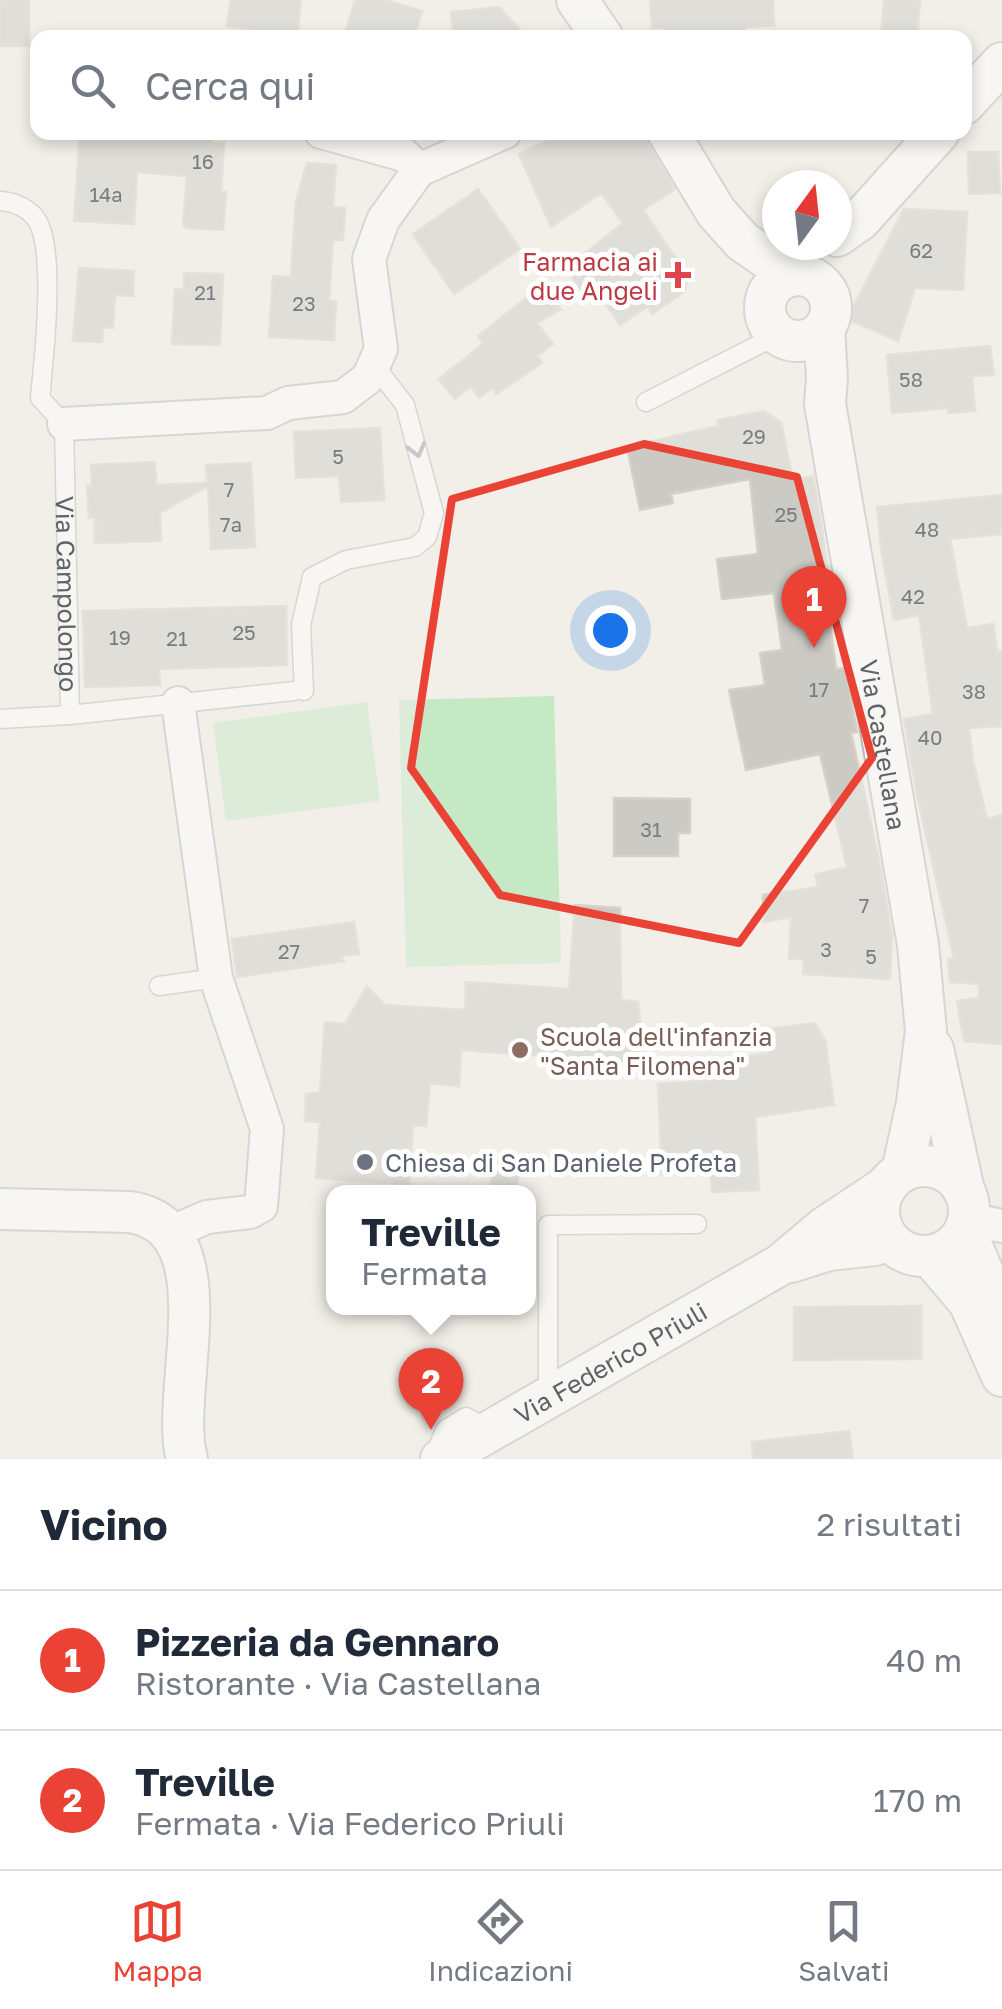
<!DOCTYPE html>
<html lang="it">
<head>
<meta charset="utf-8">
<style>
  body { margin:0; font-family:"Golos Text",sans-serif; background:#f2f2f3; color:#1f2937 }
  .compass { position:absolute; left:762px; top:170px; width:90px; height:90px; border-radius:50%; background:#fff; box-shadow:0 5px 15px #0003; rotate:15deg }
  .you { position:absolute; left:610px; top:630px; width:35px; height:35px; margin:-25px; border:8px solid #fff; border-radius:50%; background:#1a73e8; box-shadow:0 0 0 15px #1a73e833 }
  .badge { display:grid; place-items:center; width:65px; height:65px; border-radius:50%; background:#ea4335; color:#fff; font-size:32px; font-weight:700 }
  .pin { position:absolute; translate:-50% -82px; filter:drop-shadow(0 2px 5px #0008) }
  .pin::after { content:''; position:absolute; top:52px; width:35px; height:30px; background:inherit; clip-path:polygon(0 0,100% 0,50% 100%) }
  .popup { position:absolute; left:326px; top:1185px; width:210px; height:130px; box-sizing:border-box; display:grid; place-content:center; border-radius:20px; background:#fff; filter:drop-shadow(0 2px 8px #0005); font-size:32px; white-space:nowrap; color:#747a83 }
  .popup b { font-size:38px; color:#1f2937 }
  .popup::after { content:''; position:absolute; left:50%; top:100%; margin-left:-20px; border:20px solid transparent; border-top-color:#fff }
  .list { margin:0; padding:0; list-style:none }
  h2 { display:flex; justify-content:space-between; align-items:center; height:130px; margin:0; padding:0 40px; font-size:42px }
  h2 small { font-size:32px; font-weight:400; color:#747a83 }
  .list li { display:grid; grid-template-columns:65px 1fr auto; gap:30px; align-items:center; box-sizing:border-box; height:140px; padding:0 40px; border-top:2px solid #e0e1e3 }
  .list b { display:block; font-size:38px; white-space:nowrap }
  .list p { margin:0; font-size:32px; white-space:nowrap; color:#747a83 }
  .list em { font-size:32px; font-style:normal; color:#747a83 }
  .icon { flex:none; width:55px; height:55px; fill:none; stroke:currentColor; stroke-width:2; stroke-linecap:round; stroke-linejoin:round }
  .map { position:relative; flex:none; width:1002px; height:1459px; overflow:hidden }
  .search { position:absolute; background:#fff; box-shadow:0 5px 15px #0003; left:30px; right:30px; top:30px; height:110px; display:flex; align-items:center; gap:25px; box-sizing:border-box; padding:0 35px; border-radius:20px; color:#747a83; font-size:38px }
  .sheet { height:410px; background:#fff }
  nav { display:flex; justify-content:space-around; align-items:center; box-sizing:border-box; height:140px; border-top:2px solid #e0e1e3; background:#fff; font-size:28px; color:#747a83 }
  nav a { display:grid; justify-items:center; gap:5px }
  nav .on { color:#ea4335 }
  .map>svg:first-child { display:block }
</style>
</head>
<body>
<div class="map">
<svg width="1002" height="1459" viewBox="0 0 1002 1459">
  <rect width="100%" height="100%" fill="#f1efe8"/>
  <path fill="#c5e8c5" d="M554,696L561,963L406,967L399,700Z
    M367,702L380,801L226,821L213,723Z"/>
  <path fill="#cccac5" stroke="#d6d1c6" stroke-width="2.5" d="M0,0H29V46H0Z
    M231,0H301L297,35L227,26Z
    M355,0H385L422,11L414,38H344Z
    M650,0H773L774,25L745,27V38H667L666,28H652Z
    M884,0H920L917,38H881Z
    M499,7L528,38H454L451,12Z
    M80,132H140L211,139L212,144L224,142L221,192H226L223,230L186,228L183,224L187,176L137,172L134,224L74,221Z
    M565,132H643L675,189L643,210L688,276L685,291L652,314L648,306L620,325L595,288L581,298L568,267L623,223L601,193L551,227L519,154Z
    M968,152H998L1000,193L969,194Z
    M307,163L336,165L333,207L345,208L343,240H333L329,301H336L334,340L269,337L273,276L291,277L296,201Z
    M478,189L520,249L454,294L413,234Z
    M904,209L967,212L963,290L915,288L898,341L847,319Z
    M79,268L134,271L133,296L115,295L113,328L103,327L102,342L73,341Z
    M184,273L223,274L220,345L172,344L175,289H184Z
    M544,284L561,309L537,323L553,344L537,356L542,363L496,394L492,388L479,398L471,386L455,399L439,379L483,344L478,336Z
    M990,346L994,375L972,376L975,411L948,413V408L892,413L887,355Z
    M764,411L781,422L793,480L813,476L822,529L829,586L825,587L836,669L846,668L857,732L851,733L879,860L892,935L890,979L803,974L804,959H789L791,917L764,922L763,895L818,887L815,875L847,867L820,754L746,770L729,690L765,685L760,653L782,650L774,593L722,599L717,559L758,554L750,479L671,494L673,503L640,510L627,447L718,426V420Z
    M380,428L384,500L341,502L339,476L296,478L294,432Z
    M155,462L156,485L207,483L206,465L251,463L255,547L211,549L208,486L160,513L161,541L95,543V517L89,518L87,486H92L91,465Z
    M1002,495V534L950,539L967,628L993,624L997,652L1002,651V726L969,728L973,761L987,819L1002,815V1044L964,1041L957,1001L979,998V984L950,982L948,959L954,958L917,795L904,719L933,714L919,615L894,620L882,555L877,507Z
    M286,606L287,665L159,669L160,685L85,687L83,611Z
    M614,798L690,799V833H678V856H614Z
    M575,905L620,908L621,1000L638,1002L645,1063L461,1050L459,1086L430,1083L426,1126L413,1125L409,1184L316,1178L320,1122L305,1121L306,1094L320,1092L325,1022L345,1024L367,986L385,1005L465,1010L466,982L569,989Z
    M354,922L359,954L340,956L344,961L237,977L232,939Z
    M814,1023L825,1040L834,1105L755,1117L759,1190L712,1192L711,1173L662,1175L658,1084L717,1080L714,1061L769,1053L766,1029Z
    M493,1158L519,1160L517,1190L491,1188Z
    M921,1306V1359L794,1360V1307Z
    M849,1431L853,1459H753L752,1442Z"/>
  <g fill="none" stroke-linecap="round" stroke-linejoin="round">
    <defs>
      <g id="service">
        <path id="s1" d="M0,201C15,202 32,209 39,224C55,258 44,358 40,398L64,424L70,715L294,691"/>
        <path d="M646,402L762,343L774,331"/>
        <path d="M304,691L301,625L312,577L346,560L415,547L427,537L434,513L405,405L374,365"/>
        <path d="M0,719L70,715"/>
        <path d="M159,986L216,978"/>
        <path d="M548,1397V1225L697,1224"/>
        <path d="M435,1455L445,1430L466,1417L489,1429"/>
      </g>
      <path id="minor" d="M321,132L404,155L419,170
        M64,424L267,413L288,403L343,397L368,378L381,349L369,259L383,220L419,170L505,132
        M968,1219L1002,1226
        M172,1232L207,1217L250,1212L261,1206L267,1129L216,978L178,703"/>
      <g id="tertiary">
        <path d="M577,0L603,38"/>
        <path d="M964,104L1002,63"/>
        <path d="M668,132L716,212L742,241L792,276"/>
        <path d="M837,236L860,220L939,132"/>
        <circle cx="798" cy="308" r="33"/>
        <path id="s2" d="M824,328L827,378L825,404L918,945L926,1031L917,1103L902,1172"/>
        <path d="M933,1049L964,1191"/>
        <circle cx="924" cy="1211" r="45"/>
        <path d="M0,1209L130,1212C231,1228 168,1392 187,1459"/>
        <path d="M965,1230L1002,1317"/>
        <path d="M930,1256L969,1302L1002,1376"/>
        <path d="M791,1262L829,1250L875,1245L889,1240"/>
        <path id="s3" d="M441,1459L780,1265L824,1228L887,1186"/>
      </g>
    </defs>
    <use href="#service" stroke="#b5b8bc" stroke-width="21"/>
    <use href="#minor" stroke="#b5b8bc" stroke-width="36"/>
    <use href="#tertiary" stroke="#b5b8bc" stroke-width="44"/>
    <use href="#service" stroke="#fff" stroke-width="18"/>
    <use href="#minor" stroke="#fff" stroke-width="32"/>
    <use href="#tertiary" stroke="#fff" stroke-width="40"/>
  </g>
  <defs><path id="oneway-chevron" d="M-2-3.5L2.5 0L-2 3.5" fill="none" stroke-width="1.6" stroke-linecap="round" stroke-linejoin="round" transform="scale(2.5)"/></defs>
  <use stroke="#979a9d" href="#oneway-chevron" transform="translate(417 450) rotate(75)"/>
  <path d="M0 0H1002V1459H0ZM644,444L797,477L872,758L739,943L500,895L411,768L452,499Z" fill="#f1efe8" fill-opacity=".55" fill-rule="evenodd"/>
  <path fill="none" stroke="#ea4335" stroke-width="8" stroke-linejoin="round" d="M644,444L797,477L872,758L739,943L500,895L411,768L452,499Z"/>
  <path fill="#e0444e" stroke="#fff" stroke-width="4" d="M673 260h10v10h10v10h-10v10h-10v-10h-10v-10h10z"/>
  <circle fill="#8d6e63" stroke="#fff" stroke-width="4" cx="520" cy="1050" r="10"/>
  <circle fill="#6b7280" stroke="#fff" stroke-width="4" cx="365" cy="1162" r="10"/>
  <g text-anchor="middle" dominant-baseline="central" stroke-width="10" stroke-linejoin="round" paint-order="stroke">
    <g font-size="20" fill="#7a7d7f">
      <text x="203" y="161">16</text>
      <text x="106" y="194">14a</text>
      <text x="921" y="250">62</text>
      <text x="205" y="292">21</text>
      <text x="304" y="303">23</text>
      <text x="911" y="379">58</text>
      <text x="754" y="436">29</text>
      <text x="338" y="456">5</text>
      <text x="229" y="489">7</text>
      <text x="786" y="514">25</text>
      <text x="231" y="524">7a</text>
      <text x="927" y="529">48</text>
      <text x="913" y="596">42</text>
      <text x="244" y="632">25</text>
      <text x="120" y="637">19</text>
      <text x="177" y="638">21</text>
      <text x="819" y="689">17</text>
      <text x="974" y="691">38</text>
      <text x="930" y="737">40</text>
      <text x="651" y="829">31</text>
      <text x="864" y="905">7</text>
      <text x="826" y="949">3</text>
      <text x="289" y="951">27</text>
      <text x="871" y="956">5</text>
    </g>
    <g font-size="25" fill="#be3a42" stroke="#fff" text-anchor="end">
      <text x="658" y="261">Farmacia ai<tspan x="658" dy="29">due Angeli</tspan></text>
    </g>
    <g font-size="25" fill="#5f6368" stroke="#fff">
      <text stroke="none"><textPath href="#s1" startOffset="428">Via Campolongo</textPath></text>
      <text stroke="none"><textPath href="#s2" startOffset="422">Via Castellana</textPath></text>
      <text stroke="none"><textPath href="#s3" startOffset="195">Via Federico Priuli</textPath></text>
    </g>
    <g font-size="25" fill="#785e54" stroke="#fff" text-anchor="start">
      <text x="540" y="1036">Scuola dell'infanzia<tspan x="540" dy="29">"Santa Filomena"</tspan></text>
    </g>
    <g font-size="25" fill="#5b616d" stroke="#fff" text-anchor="start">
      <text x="385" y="1162">Chiesa di San Daniele Profeta</text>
    </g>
  </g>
</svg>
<svg class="compass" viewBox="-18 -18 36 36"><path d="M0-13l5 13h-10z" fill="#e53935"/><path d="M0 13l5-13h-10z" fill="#747a83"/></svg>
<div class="you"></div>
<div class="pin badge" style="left:814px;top:648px">1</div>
<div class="pin badge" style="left:431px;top:1430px">2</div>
<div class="popup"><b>Treville</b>Fermata</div>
<div class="search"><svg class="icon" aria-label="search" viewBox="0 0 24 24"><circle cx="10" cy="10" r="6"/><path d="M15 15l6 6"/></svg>Cerca qui</div>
</div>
<section class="sheet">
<h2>Vicino<small>2 risultati</small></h2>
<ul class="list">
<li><span class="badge">1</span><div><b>Pizzeria da Gennaro</b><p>Ristorante · Via Castellana</p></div><em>40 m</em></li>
<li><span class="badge">2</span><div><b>Treville</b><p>Fermata · Via Federico Priuli</p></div><em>170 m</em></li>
</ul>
</section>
<nav>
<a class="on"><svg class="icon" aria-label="map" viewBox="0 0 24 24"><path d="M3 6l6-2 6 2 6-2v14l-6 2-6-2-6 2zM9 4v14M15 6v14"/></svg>Mappa</a>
<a><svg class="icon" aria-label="directions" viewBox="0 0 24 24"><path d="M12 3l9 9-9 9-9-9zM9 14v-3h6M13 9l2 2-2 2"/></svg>Indicazioni</a>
<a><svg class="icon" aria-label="saved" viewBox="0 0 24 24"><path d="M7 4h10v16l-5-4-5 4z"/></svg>Salvati</a>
</nav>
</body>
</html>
